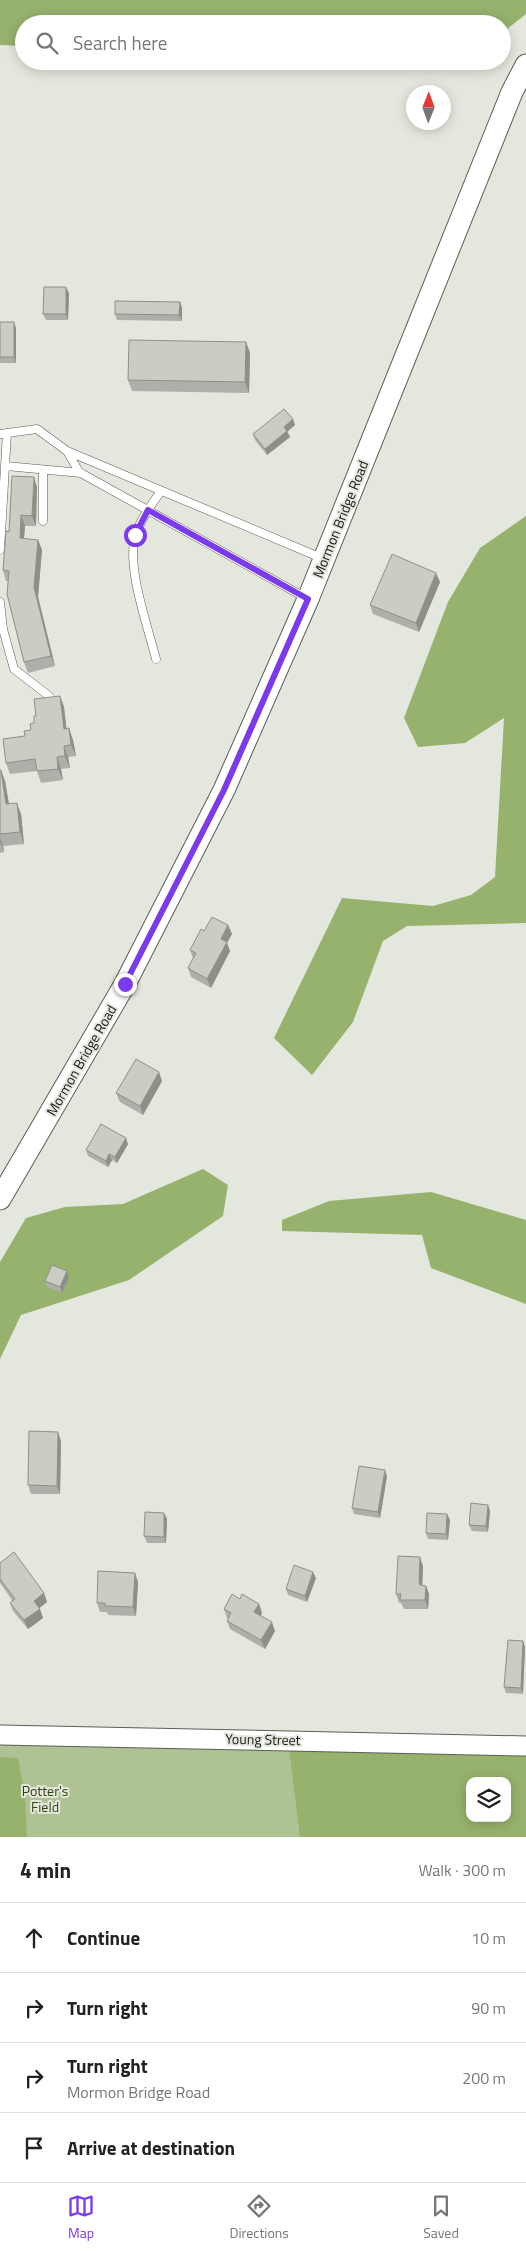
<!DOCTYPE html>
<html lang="en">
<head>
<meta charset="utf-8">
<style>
  body { margin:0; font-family:"Titillium Web",sans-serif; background:#f2f2f2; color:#222 }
  .controls { position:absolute; right:15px; bottom:15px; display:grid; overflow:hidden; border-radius:10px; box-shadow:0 2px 12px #0003 }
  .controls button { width:45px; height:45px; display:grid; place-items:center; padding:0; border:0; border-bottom:1px solid #e0e0e0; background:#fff; color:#222; font:25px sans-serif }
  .compass { position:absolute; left:406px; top:85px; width:45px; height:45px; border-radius:50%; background:#fff; box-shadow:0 2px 12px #0003; rotate:1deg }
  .stop { position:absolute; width:15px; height:15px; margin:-11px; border:4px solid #7c3aed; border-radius:50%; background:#fff }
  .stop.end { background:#7c3aed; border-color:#fff; box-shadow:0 1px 5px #0008 }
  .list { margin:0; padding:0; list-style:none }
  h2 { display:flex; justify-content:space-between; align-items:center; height:65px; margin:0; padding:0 20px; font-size:21px }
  h2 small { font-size:16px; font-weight:400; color:#767676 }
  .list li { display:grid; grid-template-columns:32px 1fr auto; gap:15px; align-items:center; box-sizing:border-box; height:70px; padding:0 20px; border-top:1px solid #e0e0e0 }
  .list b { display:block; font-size:19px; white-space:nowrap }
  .list p { margin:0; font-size:16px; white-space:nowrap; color:#767676 }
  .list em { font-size:16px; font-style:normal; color:#767676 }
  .icon { flex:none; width:28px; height:28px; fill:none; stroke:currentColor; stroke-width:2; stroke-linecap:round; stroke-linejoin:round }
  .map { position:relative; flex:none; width:526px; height:1837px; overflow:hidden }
  .search { position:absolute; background:#fff; box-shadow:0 2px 12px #0003; left:15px; right:15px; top:15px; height:55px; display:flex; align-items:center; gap:12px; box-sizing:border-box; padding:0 18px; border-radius:28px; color:#767676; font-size:19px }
  .sheet { height:345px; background:#fff }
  nav { display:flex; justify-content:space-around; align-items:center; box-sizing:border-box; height:70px; border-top:1px solid #e0e0e0; background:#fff; font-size:14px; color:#767676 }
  nav a { display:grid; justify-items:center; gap:2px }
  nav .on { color:#7c3aed }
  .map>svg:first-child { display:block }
</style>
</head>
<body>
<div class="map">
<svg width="526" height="1837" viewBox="0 0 526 1837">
  <rect width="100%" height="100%" fill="#e3e7dd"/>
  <path fill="#afc293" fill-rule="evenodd" d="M0,1741L526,1753V1837H0ZM470,1781H507V1818H470Z"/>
  <path fill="#97b26d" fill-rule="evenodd" d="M0,0H526V14L502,33V24H24V46L0,45Z
    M526,516V923L407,926L383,941L353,1022L312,1075L274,1038L342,898L433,906L471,895L495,877L504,718L465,743L418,747L404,718L448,602L480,548Z
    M203,1169L228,1185L223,1216L129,1280L21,1315L0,1359V1262L26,1218L65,1207L123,1204Z
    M431,1192L526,1220V1304L431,1268L422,1235L282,1231V1220L329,1201Z
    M289,1748L526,1753V1837H300ZM470,1781H507V1818H470Z
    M0,1757L18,1758L25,1796L27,1837H0Z"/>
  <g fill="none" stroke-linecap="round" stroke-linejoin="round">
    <defs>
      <path id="service" d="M0,434L37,429L67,451L324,559
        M67,451L79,472L308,599
        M6,466L81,473
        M43,521V470
        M0,550L7,433
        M0,602L3,629L14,669L49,696
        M156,659C148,627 125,564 136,534C141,518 152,504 161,491"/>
      <path id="tertiary" d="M0,1735L526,1746"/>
      <path id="secondary" d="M0,1199L125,984L224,790L308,599L512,92L526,65"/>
    </defs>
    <use href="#service" stroke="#5b5f56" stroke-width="9"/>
    <use href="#tertiary" stroke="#5b5f56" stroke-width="21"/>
    <use href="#secondary" stroke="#5b5f56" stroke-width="23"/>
    <use href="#service" stroke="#fff" stroke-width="8"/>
    <use href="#tertiary" stroke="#fff" stroke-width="19"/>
    <use href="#secondary" stroke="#fff" stroke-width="21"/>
  </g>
  <path fill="#adb0a8" d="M69,293L68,320H46L43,314Z
    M180,302L182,308V321L117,320L115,314Z
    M0,322L16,328V363H0Z
    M246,342L250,353L249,393L132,391L128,380Z
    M295,425L287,431L290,437L267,455L255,440L253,434Z
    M37,487L36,526H25L24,539L38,540L42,550L38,597L55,666L28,673L24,662L8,581H6L3,570L9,532Z
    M440,582L419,632L373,614L370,605Z
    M60,696L64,707L66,729L73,740L76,756L68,757L70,768L61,769L63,780L41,783L37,771L10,774L6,763L25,736L31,730L34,723L36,716Z
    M0,770L5,781L9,804L21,814L24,844L3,846L4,852L0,853Z
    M228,925L232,934L227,943L230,951L211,988L191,977L188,968L193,958L190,950L204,931Z
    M162,1081L143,1115L120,1102L116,1093Z
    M128,1144L117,1163L112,1160L108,1167L88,1156L86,1150Z
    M67,1271L69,1277L62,1293L47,1287L45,1281Z
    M61,1441L60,1494H31L28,1485Z
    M387,1476L380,1518L354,1514L352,1508Z
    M488,1505L490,1511L488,1532L472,1531L469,1525Z
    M164,1513L167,1519L166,1543H147L144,1536Z
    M447,1514L450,1520L448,1540L428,1539L426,1533Z
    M0,1563L44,1593L47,1602L39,1608L43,1618L28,1629L13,1611L10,1603L12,1600L0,1583Z
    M423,1566L422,1586H426L429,1594L428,1609H404L401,1603H399L396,1594Z
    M316,1578L307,1602L288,1595L286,1589Z
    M138,1582L136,1616L108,1615L107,1612H100L97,1603Z
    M240,1599L259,1604L262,1613L261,1616L275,1631L265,1649L230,1629L227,1621L228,1618H227L224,1609Z
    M523,1641L525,1647L523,1694L506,1693L504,1687Z"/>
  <path fill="#8d9088" d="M66,287L69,293L68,320L66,314Z
    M180,302L182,308V321L179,315Z
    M14,322L16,328V363L14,357Z
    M246,342L250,353L249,393L245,382Z
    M293,419L295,425L286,433L284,427Z
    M287,431L290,437L267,455L265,449Z
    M34,477L37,487L36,526L32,516Z
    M21,515L25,526L23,549L20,538Z
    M38,540L42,550L38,597L55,666L51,656L34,587Z
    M436,573L440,582L419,632L416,623Z
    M60,696L64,707L68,741L64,729Z
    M69,728L73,740L76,756L71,745Z
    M64,746L68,757L70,768L65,756Z
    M57,757L61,769L63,780L58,769Z
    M1,770L5,781L11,816L6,804Z
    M17,803L21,814L24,844L20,832Z
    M0,838L3,846L4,852L0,842Z
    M228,925L232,934L227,943L230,951L211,988L207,979L221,939Z
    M159,1072L162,1081L143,1115L140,1106Z
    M126,1138L128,1144L117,1163L115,1157Z
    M109,1154L112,1160L108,1167L106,1161Z
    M67,1271L69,1277L62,1293L60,1287Z
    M58,1432L61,1441L60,1494L57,1486Z
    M385,1470L387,1476L380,1518L378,1512Z
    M488,1505L490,1511L488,1532L486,1526Z
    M164,1513L167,1519L166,1543L164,1537Z
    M447,1514L450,1520L448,1540L446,1534Z
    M420,1557L423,1566L422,1591L419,1582Z
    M313,1572L316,1578L307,1602L305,1596Z
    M135,1573L138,1582L136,1616L133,1607Z
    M426,1586L429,1594L428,1609L425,1600Z
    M44,1593L47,1602L37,1610L34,1601Z
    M259,1604L262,1613L258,1621L254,1612Z
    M40,1609L43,1618L28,1629L24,1620Z
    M272,1622L275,1631L265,1649L261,1640Z
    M523,1641L525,1647L523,1694L521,1688Z"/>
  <path fill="#c9cdc3" stroke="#8d9088" d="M44,287H66V314H43Z
    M115,301L180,302L179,315L115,314Z
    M0,322H14V357H0Z
    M129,340L246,342L245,382L128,380Z
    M284,409L293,419L284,427L287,431L265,449L253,434Z
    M12,476L34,477L32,516L21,515L20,538L38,540L34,587L51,656L24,662L7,594L9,571L3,570L6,531L9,532Z
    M392,554L436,573L416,623L370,605Z
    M60,696L64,729L69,728L71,745L64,746L65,756L57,757L58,769L37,771L35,759L6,763L3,739L25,736L24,731L31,730L30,724L34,723V716H36L34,699Z
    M0,770H1L6,804L17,803L20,832L0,834Z
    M212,917L228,925L221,939L227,942L207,979L188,968L196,953L190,950L201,929L204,931Z
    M136,1059L159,1072L140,1106L116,1093Z
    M101,1124L126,1138L115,1157L109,1154L106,1161L86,1150Z
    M52,1265L67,1271L60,1287L45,1281Z
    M29,1431L58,1432L57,1486L28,1485Z
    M359,1466L385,1470L378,1512L352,1508Z
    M471,1503L488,1505L486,1526L469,1525Z
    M145,1512L164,1513V1537L144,1536Z
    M427,1513L447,1514L446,1534L426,1533Z
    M14,1552L44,1593L34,1601L40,1609L24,1620L10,1603L15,1599L0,1579V1563Z
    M398,1556L420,1557L419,1582L420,1585L426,1586L425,1600H400L401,1594H396Z
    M294,1565L313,1572L305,1596L286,1589Z
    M98,1571L135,1573L133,1607L105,1606V1603H97Z
    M232,1594L240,1599L242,1594L259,1604L254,1612L272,1622L261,1640L227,1621L231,1613L224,1609Z
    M508,1640L523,1641L521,1688L504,1687Z"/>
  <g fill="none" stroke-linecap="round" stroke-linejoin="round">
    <path stroke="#7c3aed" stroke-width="6" d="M125,984L224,790L308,599L148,510L135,535"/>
  </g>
  <g text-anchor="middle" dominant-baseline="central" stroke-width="4" stroke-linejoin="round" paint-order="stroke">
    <g font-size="14" fill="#161814" stroke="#e3e7dd">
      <text transform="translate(340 519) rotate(-68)">Mormon Bridge Road</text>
      <text transform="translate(81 1060) rotate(-60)">Mormon Bridge Road</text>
      <text transform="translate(263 1739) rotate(1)">Young Street</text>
    </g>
    <g font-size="14" fill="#31420f" stroke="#e3e7dd">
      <text x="45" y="1790">Potter's<tspan x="45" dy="16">Field</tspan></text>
    </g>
  </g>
</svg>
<div class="controls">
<button><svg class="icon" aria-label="layers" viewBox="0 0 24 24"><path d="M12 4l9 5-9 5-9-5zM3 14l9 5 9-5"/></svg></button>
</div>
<svg class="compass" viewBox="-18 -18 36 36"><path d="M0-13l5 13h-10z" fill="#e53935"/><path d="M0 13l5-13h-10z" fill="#767676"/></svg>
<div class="stop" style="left:135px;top:535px"></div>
<div class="stop end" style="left:125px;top:984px"></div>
<div class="search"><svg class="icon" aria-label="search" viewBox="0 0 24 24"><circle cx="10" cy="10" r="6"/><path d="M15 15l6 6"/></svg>Search here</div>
</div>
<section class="sheet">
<h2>4 min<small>Walk · 300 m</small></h2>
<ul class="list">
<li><svg class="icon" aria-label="ahead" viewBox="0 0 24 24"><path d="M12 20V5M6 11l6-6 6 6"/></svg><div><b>Continue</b></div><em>10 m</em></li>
<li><svg class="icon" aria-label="right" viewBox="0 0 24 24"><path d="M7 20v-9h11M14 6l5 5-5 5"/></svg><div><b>Turn right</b></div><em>90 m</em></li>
<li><svg class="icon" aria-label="right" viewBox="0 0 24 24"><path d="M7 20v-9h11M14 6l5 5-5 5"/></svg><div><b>Turn right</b><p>Mormon Bridge Road</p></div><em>200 m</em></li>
<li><svg class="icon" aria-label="arrive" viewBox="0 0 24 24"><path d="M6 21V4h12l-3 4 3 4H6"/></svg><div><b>Arrive at destination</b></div></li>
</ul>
</section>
<nav>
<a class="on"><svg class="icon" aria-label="map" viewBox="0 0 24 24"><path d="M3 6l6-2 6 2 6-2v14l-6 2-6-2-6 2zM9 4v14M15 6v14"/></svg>Map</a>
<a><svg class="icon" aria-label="directions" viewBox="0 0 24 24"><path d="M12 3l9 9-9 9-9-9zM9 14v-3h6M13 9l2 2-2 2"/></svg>Directions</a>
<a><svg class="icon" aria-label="saved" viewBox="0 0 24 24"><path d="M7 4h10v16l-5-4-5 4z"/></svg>Saved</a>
</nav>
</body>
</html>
